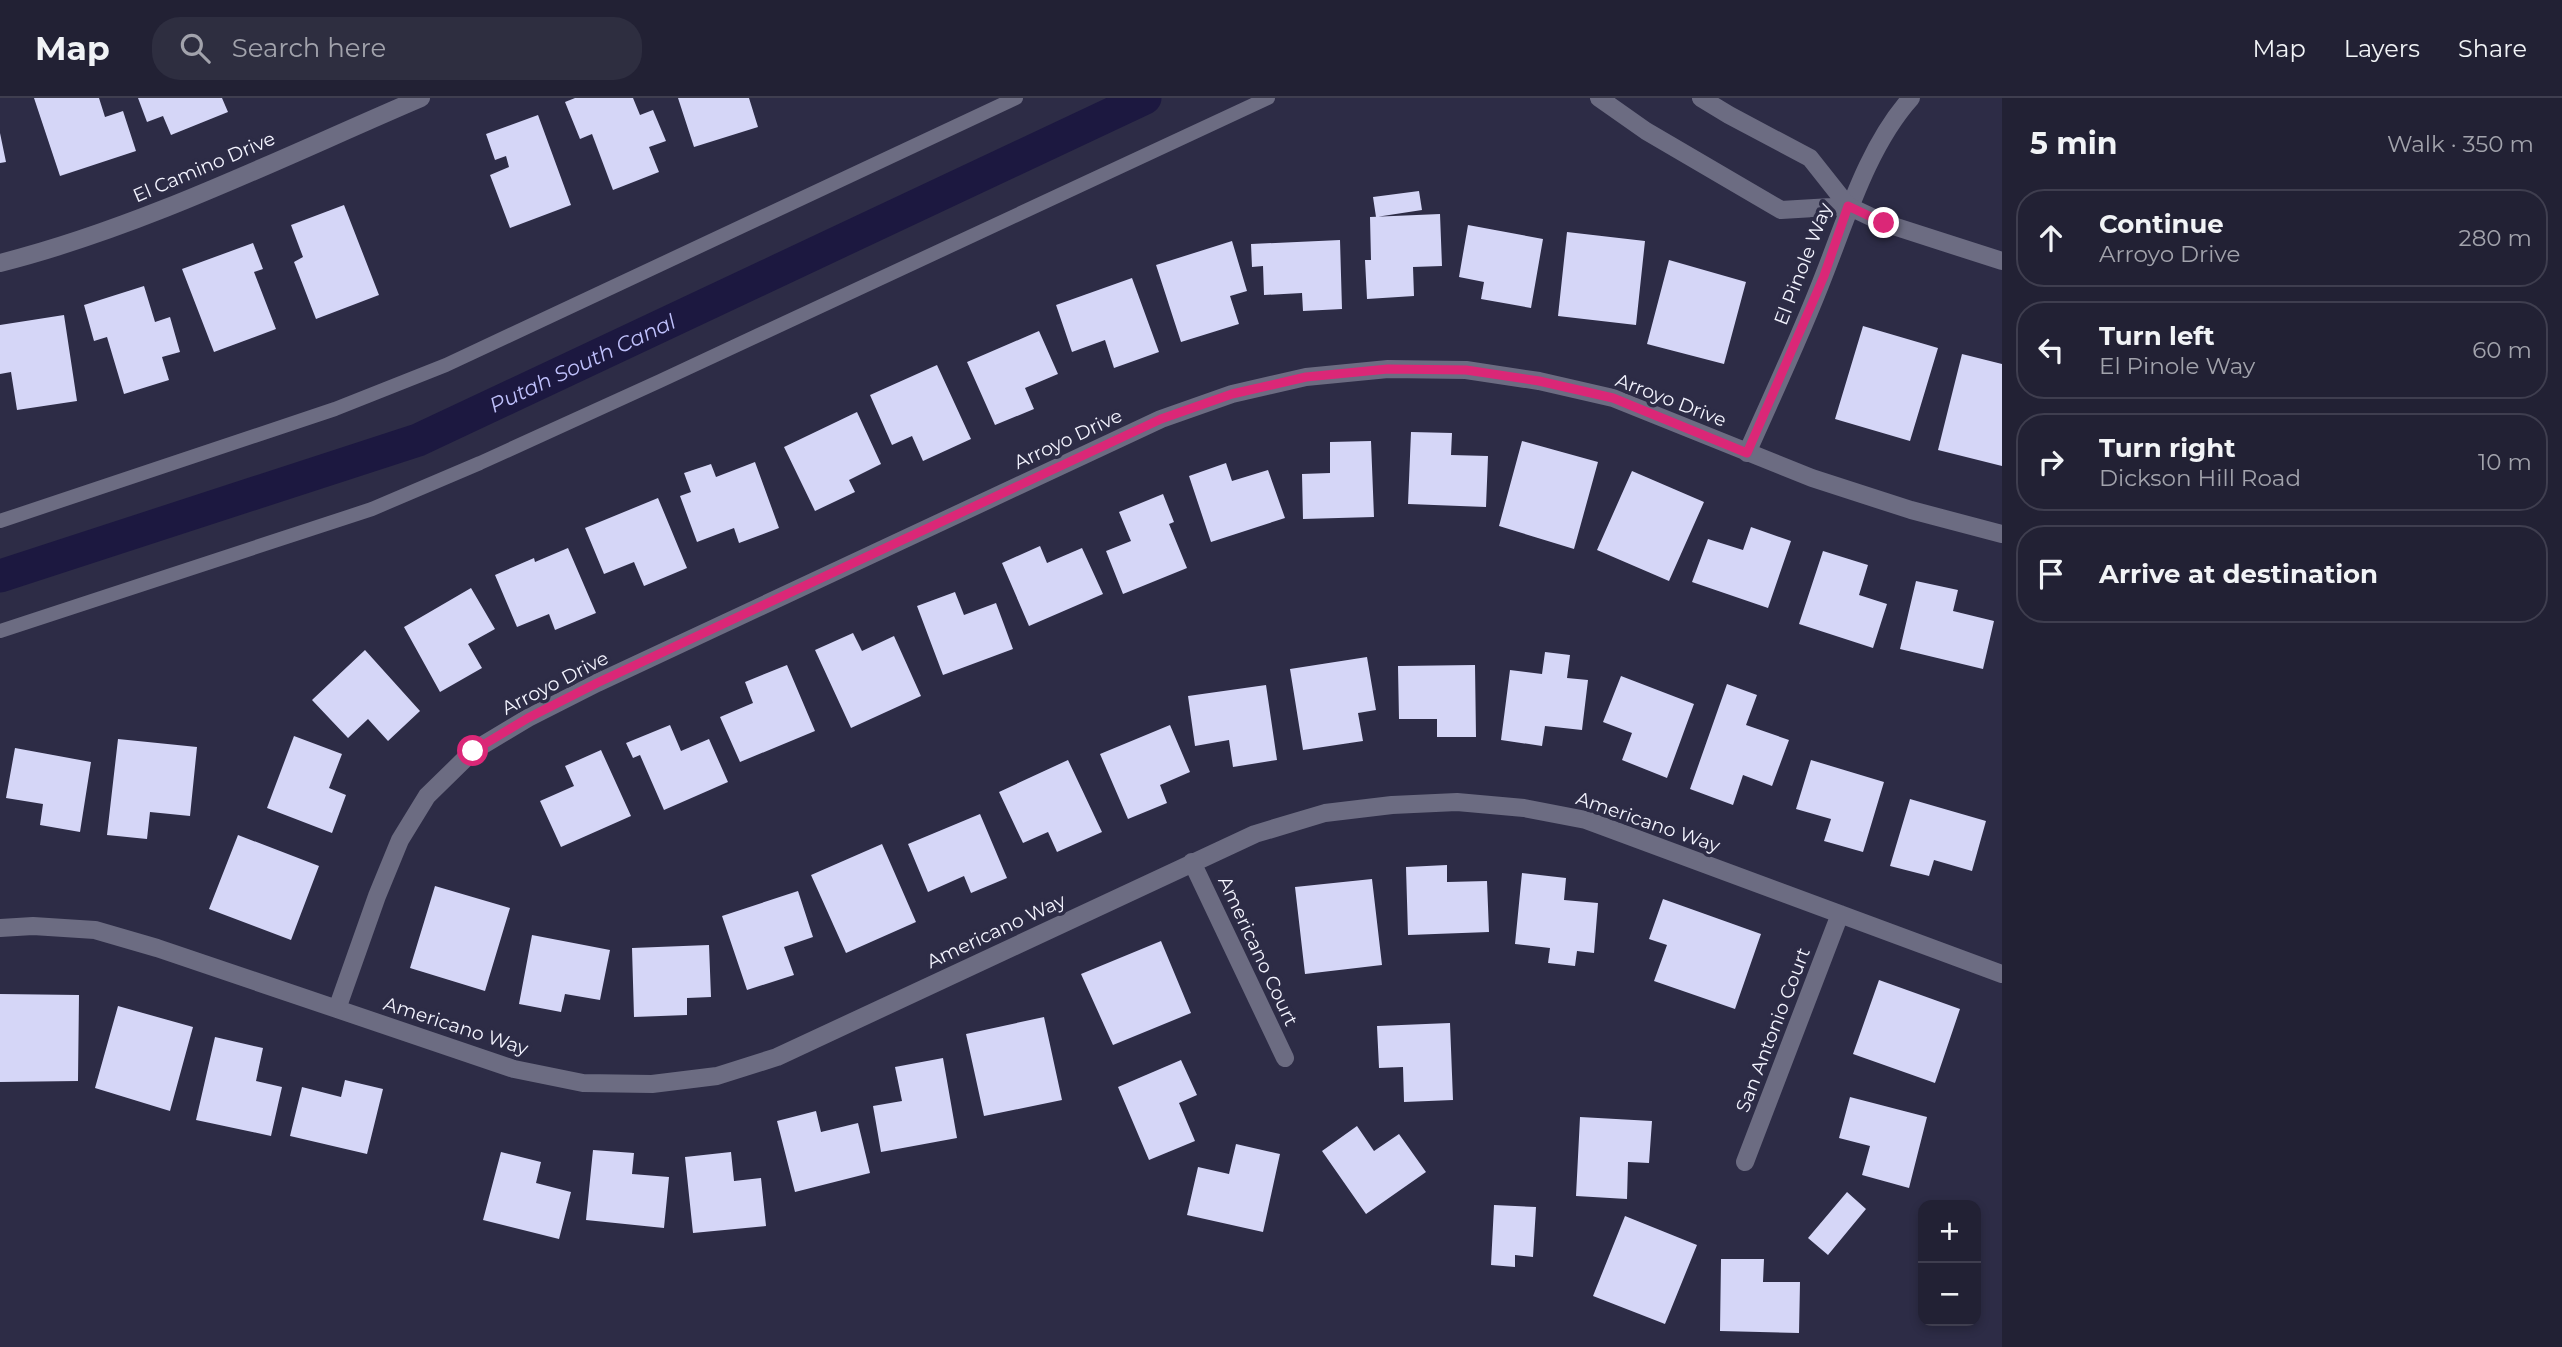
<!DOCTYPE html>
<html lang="en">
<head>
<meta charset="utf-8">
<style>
  body { margin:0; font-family:Montserrat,sans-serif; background:#2e2e40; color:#f1f3f6 }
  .controls { position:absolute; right:21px; bottom:21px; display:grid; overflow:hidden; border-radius:14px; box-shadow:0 4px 10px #0003 }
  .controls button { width:63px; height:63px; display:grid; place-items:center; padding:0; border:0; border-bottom:2px solid #3f3e4f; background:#222134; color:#f1f3f6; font:35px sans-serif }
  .stop { position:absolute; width:21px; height:21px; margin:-16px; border:5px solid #db2777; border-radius:50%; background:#fff }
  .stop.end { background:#db2777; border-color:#fff; box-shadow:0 2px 7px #0008 }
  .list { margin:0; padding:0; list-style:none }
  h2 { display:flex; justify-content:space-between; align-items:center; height:91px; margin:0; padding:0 28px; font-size:30px }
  h2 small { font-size:23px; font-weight:400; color:#a2a3ac }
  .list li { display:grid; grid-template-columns:46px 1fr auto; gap:21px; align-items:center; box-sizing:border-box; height:98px; margin:0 14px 14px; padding:0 14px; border:2px solid #3f3e4f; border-radius:28px }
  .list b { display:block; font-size:26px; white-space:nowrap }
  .list p { margin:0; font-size:23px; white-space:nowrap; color:#a2a3ac }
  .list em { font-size:23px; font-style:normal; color:#a2a3ac }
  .icon { flex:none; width:38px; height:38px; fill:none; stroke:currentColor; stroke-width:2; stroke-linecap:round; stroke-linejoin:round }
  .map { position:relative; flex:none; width:2002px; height:1249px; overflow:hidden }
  header { display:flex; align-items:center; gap:42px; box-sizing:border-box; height:98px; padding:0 35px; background:#222134; border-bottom:2px solid #3f3e4f }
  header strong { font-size:33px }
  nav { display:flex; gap:38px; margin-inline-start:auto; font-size:24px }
  .search { width:490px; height:63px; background:#2e2e40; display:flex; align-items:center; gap:18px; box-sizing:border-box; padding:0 24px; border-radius:28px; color:#a2a3ac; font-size:26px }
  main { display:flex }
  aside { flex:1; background:#222134 }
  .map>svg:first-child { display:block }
</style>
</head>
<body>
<header>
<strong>Map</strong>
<div class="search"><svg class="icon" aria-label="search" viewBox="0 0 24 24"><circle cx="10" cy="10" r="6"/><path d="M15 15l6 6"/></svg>Search here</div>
<nav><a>Map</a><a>Layers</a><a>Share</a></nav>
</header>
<main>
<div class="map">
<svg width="2002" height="1249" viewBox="0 0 2002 1249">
  <rect width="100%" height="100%" fill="#2d2c46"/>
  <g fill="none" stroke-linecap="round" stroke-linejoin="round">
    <path stroke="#1c1840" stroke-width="33" id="s1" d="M0,478L418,342L1145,0"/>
  </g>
  <path fill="#d5d6f7" d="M34,0H99L105,19L123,13L136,53L60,78Z
    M138,0H222L228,14L171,37L163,18L147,24Z
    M575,0H633L640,17L653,12L666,43L649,49L659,74L613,92L592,36L580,41L565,4Z
    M678,0H749L758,29L694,49Z
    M538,17L571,107L510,130L490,77L509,69L506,58L495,62L486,36Z
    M0,35L6,64L0,65Z
    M1419,93L1422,112L1376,119L1373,99Z
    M344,107L379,197L316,221L294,164L303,159L291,127Z
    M1440,116L1442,168L1413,169L1414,198L1367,201L1365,162H1371L1370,119Z
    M1468,127L1543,141L1531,210L1481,201L1484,184L1459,179Z
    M1567,134L1645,143L1636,227L1558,218Z
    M1340,142L1342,211L1303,213L1302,195L1264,197L1263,168L1252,169L1251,146Z
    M1232,143L1247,193L1230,198L1239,226L1181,244L1156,167Z
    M253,145L263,171L254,174L276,231L214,254L182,171Z
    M1669,162L1746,184L1724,266L1647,246Z
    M1132,180L1159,254L1114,270L1105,242L1072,254L1056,207Z
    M144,188L155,224L170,219L180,254L162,259L169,282L124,296L107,239L94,243L84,207Z
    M64,217L77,303L17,312L11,274L0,276V227Z
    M1863,228L1938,250L1910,343L1835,321Z
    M1039,233L1058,276L1025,290L1034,311L995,327L967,264Z
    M1962,256L2002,266V368L1938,352Z
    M937,267L971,341L923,363L912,338L892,347L870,297Z
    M857,314L881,366L849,382L855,394L815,413L784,349Z
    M1411,334L1452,335L1451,357L1488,358L1486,409L1408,406Z
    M1371,343L1374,419L1303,421L1302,376L1330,375V344Z
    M1522,343L1598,364L1574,451L1499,428Z
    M755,364L779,430L739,445L734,430L697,444L680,398L691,394L684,375L711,366L716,379Z
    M1226,365L1232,383L1268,372L1285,420L1211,444L1189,378Z
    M1632,373L1704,404L1669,483L1597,452Z
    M1163,396L1174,424L1169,426L1187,470L1123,496L1106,453L1131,443L1119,414Z
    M658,400L687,470L644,488L634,464L604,476L585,430Z
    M1751,429L1791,443L1768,510L1692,484L1708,441L1743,452Z
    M1040,448L1047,465L1082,450L1103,496L1029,528L1002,465Z
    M568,450L596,515L555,532L549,516L517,529L495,477L534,460L535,464Z
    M1823,453L1868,467L1859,497L1887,506L1873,550L1799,526Z
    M1916,483L1958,492L1953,513L1994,523L1983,571L1900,551Z
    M471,490L495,531L468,546L482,570L440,594L404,529Z
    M955,494L964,517L996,505L1013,551L943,577L917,508Z
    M853,535L862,553L894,538L921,598L851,630L815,552Z
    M365,552L420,613L388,643L368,621L348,640L312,602Z
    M1545,554L1570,557L1567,580L1588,582L1582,632L1545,628L1542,648L1501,642L1510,572L1542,576Z
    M1367,559L1376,612L1358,615L1363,643L1303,652L1290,571Z
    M787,567L815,633L740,664L720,619L753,605L745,584Z
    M1475,567L1476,639H1437V621H1399L1398,568Z
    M1621,578L1694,606L1667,680L1622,662L1632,635L1603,624Z
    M1727,586L1757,597L1746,627L1789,642L1772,688L1743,677L1733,707L1690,691Z
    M1266,587L1277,662L1233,669L1229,642L1195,648L1188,598Z
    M670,627L681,653L709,641L728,684L664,712L640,657L633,660L626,645Z
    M1170,627L1190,674L1160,687L1167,705L1128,721L1100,656Z
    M294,638L342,656L329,690L346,697L332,735L267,710Z
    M118,641L197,649L190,718L150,714L147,741L107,737Z
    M15,650L91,664L80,734L40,727L43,706L6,700Z
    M601,652L631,718L561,749L540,703L574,688L565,668Z
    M1068,662L1102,734L1057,754L1048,734L1023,745L999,694Z
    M1811,662L1884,684L1863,754L1824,743L1831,721L1796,711Z
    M1910,701L1986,723L1972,773L1934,762L1929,778L1890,768Z
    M980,716L1007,780L971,795L964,778L928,794L908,746Z
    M238,737L319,768L291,842L209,811Z
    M882,746L916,824L846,855L811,777Z
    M1447,767V784L1487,783L1489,834L1408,837L1406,769Z
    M1522,775L1566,780L1564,802L1598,805L1594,855L1577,853L1575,868L1548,865L1550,850L1515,846Z
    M1372,781L1382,867L1305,876L1295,789Z
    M435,788L510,810L485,893L410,870Z
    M798,793L813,839L784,849L794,877L747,892L722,818Z
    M1663,801L1761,836L1735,911L1654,883L1667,847L1649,841Z
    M532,837L610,852L600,902L565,896L561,914L519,906Z
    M1161,843L1191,915L1113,947L1081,876Z
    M709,847L711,899L687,900V917L634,919L632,850Z
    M1879,882L1960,911L1935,985L1853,956Z
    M0,896L79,897L78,983L0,984Z
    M118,908L193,929L170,1013L95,990Z
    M1044,919L1062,1002L984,1018L966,936Z
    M1450,925L1453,1002L1404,1004L1403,969L1379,970L1377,928Z
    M215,939L263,950L256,983L282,989L271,1038L196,1022Z
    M943,960L957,1040L881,1054L873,1008L902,1003L895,969Z
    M1181,962L1197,997L1179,1005L1195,1043L1149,1062L1118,989Z
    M345,982L383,991L367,1056L290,1038L302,989L341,999Z
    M1850,999L1927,1019L1909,1090L1862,1077L1870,1048L1839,1040Z
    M816,1013L821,1034L858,1025L870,1075L795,1094L777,1023Z
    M1580,1019L1652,1023L1649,1065L1628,1064L1627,1101L1576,1098Z
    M1357,1028L1374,1053L1399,1036L1426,1074L1366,1116L1322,1053Z
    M1236,1046L1280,1056L1263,1134L1187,1117L1198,1069L1229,1076Z
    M593,1052L634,1055L632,1076L669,1079L664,1130L586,1122Z
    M501,1054L541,1064L536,1085L571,1094L559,1141L483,1122Z
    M731,1054L734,1083L761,1080L766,1128L693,1135L685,1059Z
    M1847,1094L1866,1111L1828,1157L1808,1140Z
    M1494,1107L1536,1109L1533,1159L1515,1157V1169L1491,1167Z
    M1625,1118L1697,1147L1665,1226L1593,1198Z
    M1721,1161H1764L1763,1184H1800L1799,1235L1720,1233Z"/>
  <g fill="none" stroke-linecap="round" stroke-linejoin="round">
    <path stroke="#6c6c82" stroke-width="14" d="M0,423L335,311L446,267L1016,0
      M0,533L372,411L480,365L660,283L1268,0"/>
    <path stroke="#6c6c82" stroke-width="18" d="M0,165C143,129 285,58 421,0
      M1747,355C1773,296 1801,237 1824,177C1847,119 1868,48 1911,0
      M1192,764L1285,960
      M0,830L33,828L95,832L157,850L514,971L583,985L652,986L717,978L777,959L1255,736L1325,715L1392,707L1457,704L1524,710L1586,722L2002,876
      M337,911L377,798L400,742L427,698L473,653L528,620L597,585L1161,321L1232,296L1306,279L1388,271L1466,272L1539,283L1613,300L1812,380L1911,412L2002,436
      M1745,1064L1840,816"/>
    <path stroke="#6c6c82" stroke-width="18" d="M1599,0L1646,33L1781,112L1848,108
      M1701,0L1729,17L1810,60L1848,108L1884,125L2002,163"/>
  </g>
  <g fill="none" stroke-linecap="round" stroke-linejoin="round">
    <path stroke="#db2777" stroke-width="9" d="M473,653L528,620L597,585L1161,321L1232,296L1306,279L1388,271L1466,272L1539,283L1613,300L1747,355L1824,178L1848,108L1884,125"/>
  </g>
  <g text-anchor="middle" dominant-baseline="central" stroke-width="7" stroke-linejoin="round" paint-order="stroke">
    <g font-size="19" fill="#f3f3fe" stroke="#2d2c46">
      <text transform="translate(204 69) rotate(-23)">El Camino Drive</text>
      <text transform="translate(1803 166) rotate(-69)">El Pinole Way</text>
      <text transform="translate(1671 302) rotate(21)">Arroyo Drive</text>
      <text transform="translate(1068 341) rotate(-25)">Arroyo Drive</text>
      <text transform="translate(555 585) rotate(-27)">Arroyo Drive</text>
      <text transform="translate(1648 724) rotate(19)">Americano Way</text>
      <text transform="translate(996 833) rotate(-25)">Americano Way</text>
      <text transform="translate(1258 853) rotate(65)">Americano Court</text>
      <text transform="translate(456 928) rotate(18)">Americano Way</text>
      <text transform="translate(1773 932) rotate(-69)">San Antonio Court</text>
    </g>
    <g font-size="21" font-style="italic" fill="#bfc0fb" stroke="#2d2c46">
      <text stroke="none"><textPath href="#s1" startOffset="621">Putah South Canal</textPath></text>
    </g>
  </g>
</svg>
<div class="controls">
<button>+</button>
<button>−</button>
</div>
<div class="stop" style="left:473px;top:653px"></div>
<div class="stop end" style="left:1884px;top:125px"></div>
</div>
<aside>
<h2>5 min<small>Walk · 350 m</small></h2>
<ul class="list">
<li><svg class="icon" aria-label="ahead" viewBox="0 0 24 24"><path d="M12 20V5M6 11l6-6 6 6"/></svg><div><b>Continue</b><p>Arroyo Drive</p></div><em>280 m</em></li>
<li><svg class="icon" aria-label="left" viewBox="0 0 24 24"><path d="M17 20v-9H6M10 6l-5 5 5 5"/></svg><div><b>Turn left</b><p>El Pinole Way</p></div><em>60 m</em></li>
<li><svg class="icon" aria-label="right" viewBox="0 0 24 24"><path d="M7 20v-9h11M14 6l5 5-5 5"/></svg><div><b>Turn right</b><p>Dickson Hill Road</p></div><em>10 m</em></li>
<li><svg class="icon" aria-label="arrive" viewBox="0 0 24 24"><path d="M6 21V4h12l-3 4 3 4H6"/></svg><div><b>Arrive at destination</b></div></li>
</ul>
</aside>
</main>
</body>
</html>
